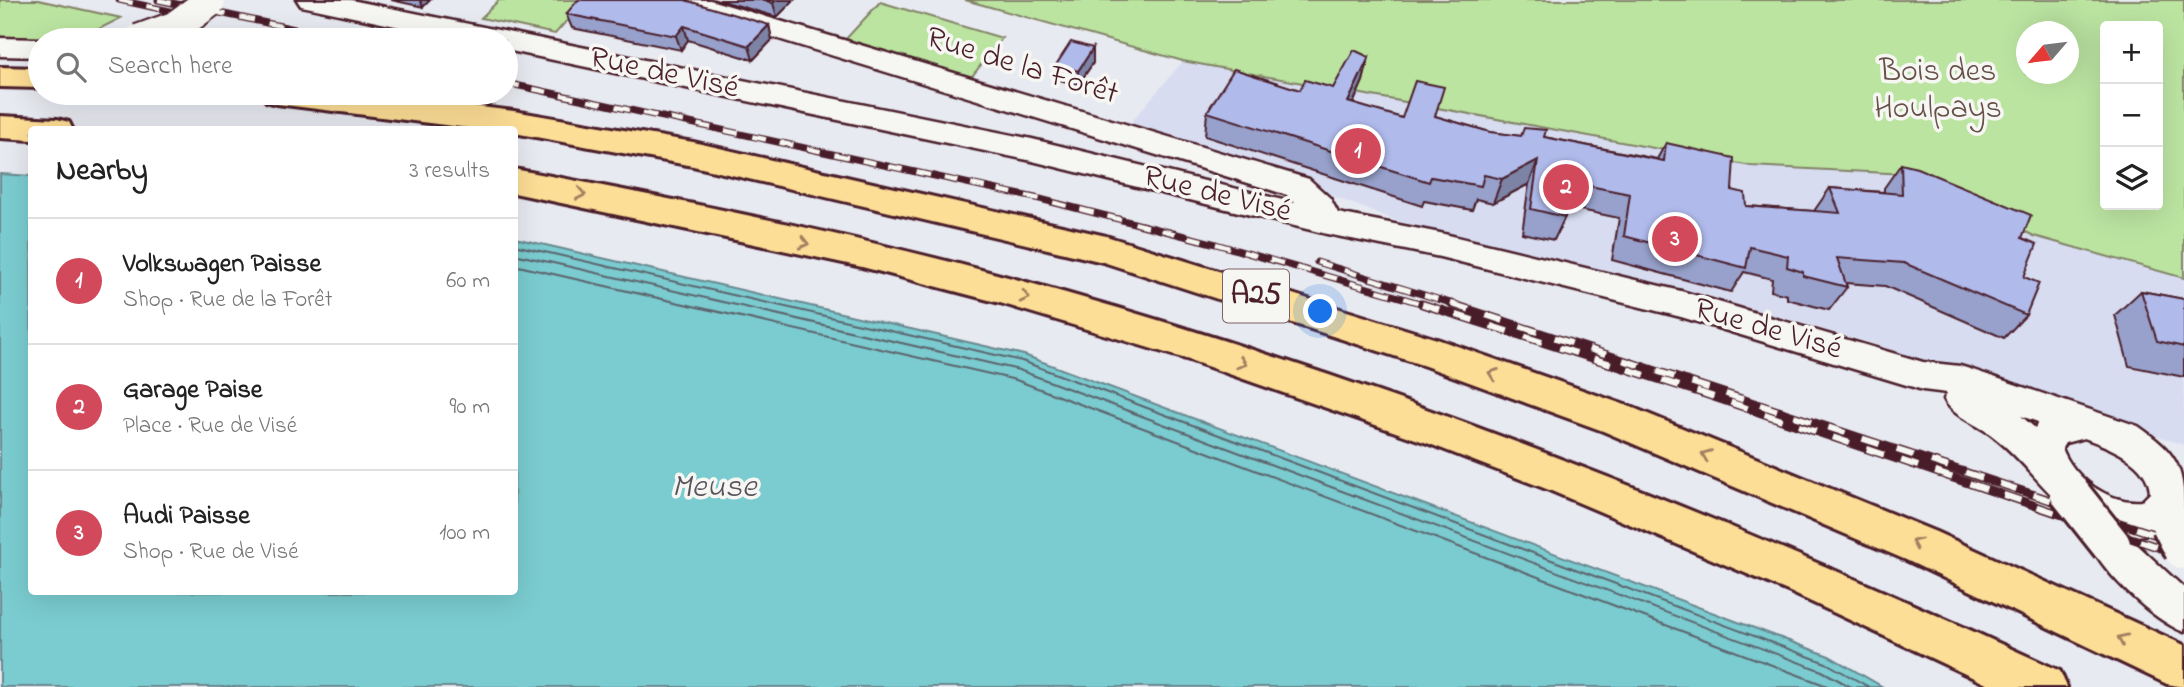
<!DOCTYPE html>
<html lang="en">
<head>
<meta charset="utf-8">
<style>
  body { margin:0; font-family:"Indie Flower",sans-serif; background:#f6f6f6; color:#222 }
  .controls { position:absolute; right:21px; top:21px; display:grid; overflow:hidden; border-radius:7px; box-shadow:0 7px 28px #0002 }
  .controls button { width:63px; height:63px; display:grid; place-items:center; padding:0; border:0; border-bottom:2px solid #e0e0e0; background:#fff; color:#222; font:35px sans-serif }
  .compass { position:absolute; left:2016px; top:21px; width:63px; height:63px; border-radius:50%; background:#fff; box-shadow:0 7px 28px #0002; rotate:242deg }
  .you { position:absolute; left:1321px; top:312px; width:24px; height:24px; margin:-18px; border:5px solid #fff; border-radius:50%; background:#1a73e8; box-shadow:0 0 0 10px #1a73e833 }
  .badge { display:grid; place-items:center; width:46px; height:46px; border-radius:50%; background:#d1495b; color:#fff; font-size:23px; font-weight:700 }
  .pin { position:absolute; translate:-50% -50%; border:4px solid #fff; box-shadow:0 2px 7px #0006 }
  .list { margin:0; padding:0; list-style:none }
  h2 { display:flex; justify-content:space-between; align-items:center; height:91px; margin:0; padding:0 28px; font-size:30px }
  h2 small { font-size:23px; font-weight:400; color:#767676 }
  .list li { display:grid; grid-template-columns:46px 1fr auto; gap:21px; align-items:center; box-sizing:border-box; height:126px; padding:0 28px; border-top:2px solid #e0e0e0 }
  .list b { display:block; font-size:26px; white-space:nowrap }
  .list p { margin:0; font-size:23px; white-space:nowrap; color:#767676 }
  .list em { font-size:23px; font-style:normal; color:#767676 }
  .icon { flex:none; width:38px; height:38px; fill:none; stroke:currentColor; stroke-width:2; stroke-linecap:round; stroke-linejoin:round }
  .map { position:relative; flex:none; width:2184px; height:687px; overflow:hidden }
  .search { position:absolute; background:#fff; box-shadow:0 7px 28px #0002; left:28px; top:28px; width:490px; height:77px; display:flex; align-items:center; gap:18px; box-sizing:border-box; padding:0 24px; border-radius:38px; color:#767676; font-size:26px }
  .panel { position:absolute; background:#fff; box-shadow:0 7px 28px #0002; left:28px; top:126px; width:490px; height:469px; border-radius:7px }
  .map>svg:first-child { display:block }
</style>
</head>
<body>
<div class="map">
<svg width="2184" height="687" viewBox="0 0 2184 687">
  <rect width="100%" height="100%" fill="#e8eaf1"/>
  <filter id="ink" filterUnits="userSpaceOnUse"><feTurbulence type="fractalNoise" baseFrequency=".0143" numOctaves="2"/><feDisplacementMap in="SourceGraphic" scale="14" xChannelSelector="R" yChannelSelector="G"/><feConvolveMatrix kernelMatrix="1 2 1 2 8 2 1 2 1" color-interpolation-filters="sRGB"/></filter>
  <g filter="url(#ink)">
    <path fill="#d7dcf0" d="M1183,61L1751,166L1907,174L2034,236L2184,278V445L1877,345L1684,289L1397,221L1302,184L1126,128Z"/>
    <path fill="#bbe4a1" stroke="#828266" stroke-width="2" fill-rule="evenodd" d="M0,0H38L121,18L83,37L0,39Z
      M499,0H585L555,34L481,18Z
      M965,0H2184V278L2034,236L1907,174L1751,166L1183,61ZM2105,26H2158V205H2105ZM2026,32H2068V74H2026Z
      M880,2L1002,38L969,80L844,41Z"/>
    <path fill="#7accd0" stroke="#67878e" stroke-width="2" d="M0,174L31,176L32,592H514L515,238L1024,355L1829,656L1883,687H0Z"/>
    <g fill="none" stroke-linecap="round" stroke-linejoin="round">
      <path stroke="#5d646d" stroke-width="2" d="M514,245L1022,361L1826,663L1869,687
        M514,254L1019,370L1822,671L1851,687
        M514,265L1016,380L1830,687"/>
      <defs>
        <path id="secondary" d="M297,0H351L1032,139L1295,203L1287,195L671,6L667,0H710L1309,179L1330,198L1338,213L1440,233L1681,291L1923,362L1960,366L1973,370L2138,426C2175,452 2184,464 2184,511C2164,531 2158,534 2129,537L2184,588V632C2153,620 2105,575 2091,545L2097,533L2105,529C2049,509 2036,468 1990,434C1975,423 1952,416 1944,399L1947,393L1923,390L1681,317L1440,257L1327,234L1032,161L506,50V40H461L311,8L301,6ZM2021,416L2038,422L2035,428ZM2084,438C2109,447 2149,462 2150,493L2142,501C2109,504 2074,479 2062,448L2065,443Z
          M0,38L40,39L45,40H40V57L0,56Z"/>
        <path id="highway" d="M0,67L40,68V88L0,87Z
          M261,93H363L514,111L693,142L1106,236L1437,339L1631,407L1936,532L2184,645V687L2167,684L1906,560L1603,431L1425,366L1103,262L693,166L514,133V130H485L277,104L266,101Z
          M0,116L57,119L69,122L73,130H32V140L0,138Z
          M514,169C700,204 884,241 1066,293C1408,390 1737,522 2060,671L2067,687H1993L1790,592L1549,490L1427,443L1189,360L1000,303L862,267L514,193Z"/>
      </defs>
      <use href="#secondary" stroke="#4a1f2b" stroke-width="5"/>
      <use href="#highway" stroke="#4a1f2b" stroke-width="6"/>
      <use href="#secondary" fill="#f6f6f2" fill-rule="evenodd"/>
      <use href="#highway" fill="#fdde96" fill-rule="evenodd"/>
      <defs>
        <path id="rail-far1" d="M119,0L170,11
          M158,0L347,40
          M506,83L1040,199L1216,244L1427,305
          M1317,262L1457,305"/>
        <path id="rail" d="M1422,304L1702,393L2184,556
          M1452,304L2184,544"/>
      </defs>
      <use href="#rail-far1" stroke="#4a1f2b" stroke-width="7"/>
      <use href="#rail" stroke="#4a1f2b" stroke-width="9"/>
      <use href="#rail-far1" stroke="#f6f6f2" stroke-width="4.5" stroke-dasharray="14" stroke-linecap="butt"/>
      <use href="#rail" stroke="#f6f6f2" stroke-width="6" stroke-dasharray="18" stroke-linecap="butt"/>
      <defs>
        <path id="secondary-bridge-far1" d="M139,40L175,27L209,2"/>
        <path id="secondary-bridge" d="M2069,492L2111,545
          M2171,524L2184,550"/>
      </defs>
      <use href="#secondary-bridge-far1" stroke="#4a1f2b" stroke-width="35" stroke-linecap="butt"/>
      <use href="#secondary-bridge" stroke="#4a1f2b" stroke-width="44" stroke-linecap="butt"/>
      <use href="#secondary-bridge-far1" stroke="#f6f6f2" stroke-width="31"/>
      <use href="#secondary-bridge" stroke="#f6f6f2" stroke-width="38"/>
    </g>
    <path fill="#97a1cb" stroke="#4a1f2b" stroke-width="2" d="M391,0H430L423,7Z
      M719,0H794L777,17Z
      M566,14L769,25L772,40L753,60L688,40L681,50L572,28Z
      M1093,48V63L1078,85L1056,79V65Z
      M1369,57L1363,81L1353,104L1402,118L1435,116L1490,132L1521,136L1544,137L1657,159L1666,143L1732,190L1746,206L1814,211L1830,188L1884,192V188L1901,164L2022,238L2026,315L2004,338L1885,286L1845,283L1847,287L1829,310L1787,299V295L1771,291L1772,279L1744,272L1731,292L1612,260L1619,218L1566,207L1565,217L1554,240L1522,233L1529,184L1493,203L1476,199L1472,210L1424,201L1422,206L1205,136L1207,112L1300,90L1333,88Z
      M2141,291L2184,299V377L2129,366L2115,315Z"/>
    <path fill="#7b83a5" stroke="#4a1f2b" stroke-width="2" d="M420,0H430L423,7Z
      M776,0H794L777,17L773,3Z
      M769,25L772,40L753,60L749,46Z
      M684,26L688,40L681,50L676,36Z
      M1093,48V63L1078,85V71Z
      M1369,57L1363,81L1343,126L1348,102Z
      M1538,160L1529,184L1493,203L1502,179Z"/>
    <path fill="#b0bbec" stroke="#4a1f2b" stroke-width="2" d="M578,0H685L769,25L749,46L684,26L676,36L566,14Z
      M764,0H776L773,3Z
      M1071,42L1093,48L1078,71L1056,65Z
      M1354,50L1369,57L1348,102L1402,118L1415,81L1444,87L1435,116L1490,132L1521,136L1524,128L1546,130L1544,137L1664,161L1666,143L1734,158L1732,190L1745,193L1746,206L1840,213L1830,188L1902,194L1901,164L1917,168L2031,215L2022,238L2037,244L2024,277L2039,283L2026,315L1904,263L1837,258L1847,287L1803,276V272L1787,267L1788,256L1750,247L1746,268L1624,236L1630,194L1569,182L1565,217L1531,209L1538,160L1502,179L1484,175L1481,186L1431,177L1429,182L1207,112L1234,69L1300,90L1305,80L1333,88Z
      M2141,291L2184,299V347L2157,341Z"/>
    <defs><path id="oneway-chevron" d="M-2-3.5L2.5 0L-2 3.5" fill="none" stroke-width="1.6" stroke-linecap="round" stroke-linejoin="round" transform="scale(1.75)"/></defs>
    <g stroke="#a47e60">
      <use href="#oneway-chevron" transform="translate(581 194) rotate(11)"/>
      <use href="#oneway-chevron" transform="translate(804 243) rotate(13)"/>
      <use href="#oneway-chevron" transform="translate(1025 297) rotate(14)"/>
      <use href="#oneway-chevron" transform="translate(1242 363) rotate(18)"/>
      <use href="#oneway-chevron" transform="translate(1493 374) rotate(-160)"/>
      <use href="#oneway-chevron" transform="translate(1706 455) rotate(-158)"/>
      <use href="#oneway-chevron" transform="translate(1916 543) rotate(-156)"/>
      <use href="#oneway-chevron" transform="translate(2122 639) rotate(-155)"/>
    </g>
  </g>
  <g text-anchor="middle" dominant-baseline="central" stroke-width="7" stroke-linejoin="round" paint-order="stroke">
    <rect fill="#f6f6f2" stroke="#7e6067" stroke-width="2" x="1223" y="269.5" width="66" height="53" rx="5"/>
    <g font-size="30" font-weight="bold" fill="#4a1f2b">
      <text x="1256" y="296">A25</text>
    </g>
    <g font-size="32" fill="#4a1f2b" stroke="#f6f6f2">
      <text transform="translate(1022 67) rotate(17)">Rue de la Forêt</text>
      <text transform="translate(664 74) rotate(12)">Rue de Visé</text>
      <text transform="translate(1217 195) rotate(14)">Rue de Visé</text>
      <text transform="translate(1768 330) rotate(16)">Rue de Visé</text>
    </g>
    <g font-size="32" fill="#665048" stroke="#f6f6f2">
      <text x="1938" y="72">Bois des<tspan x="1938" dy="37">Houlpays</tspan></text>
    </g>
    <g font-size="33" font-style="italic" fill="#58535d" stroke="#f6f6f2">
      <text x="714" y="488">Meuse</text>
    </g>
  </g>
</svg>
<div class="controls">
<button>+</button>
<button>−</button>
<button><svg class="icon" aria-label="layers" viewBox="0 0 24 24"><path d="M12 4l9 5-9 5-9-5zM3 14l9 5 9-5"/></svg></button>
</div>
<svg class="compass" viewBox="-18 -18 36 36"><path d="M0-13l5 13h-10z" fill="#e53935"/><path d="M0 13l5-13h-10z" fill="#767676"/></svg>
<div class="you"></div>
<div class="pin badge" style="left:1358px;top:151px">1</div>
<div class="pin badge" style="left:1566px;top:187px">2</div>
<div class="pin badge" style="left:1675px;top:239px">3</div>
<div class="search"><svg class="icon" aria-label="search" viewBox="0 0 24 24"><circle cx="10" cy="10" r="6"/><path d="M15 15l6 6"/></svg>Search here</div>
<section class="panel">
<h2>Nearby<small>3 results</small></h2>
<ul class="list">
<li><span class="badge">1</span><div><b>Volkswagen Paisse</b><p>Shop · Rue de la Forêt</p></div><em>60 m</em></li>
<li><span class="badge">2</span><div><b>Garage Paise</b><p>Place · Rue de Visé</p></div><em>90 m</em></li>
<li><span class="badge">3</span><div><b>Audi Paisse</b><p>Shop · Rue de Visé</p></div><em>100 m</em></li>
</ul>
</section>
</div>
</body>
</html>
